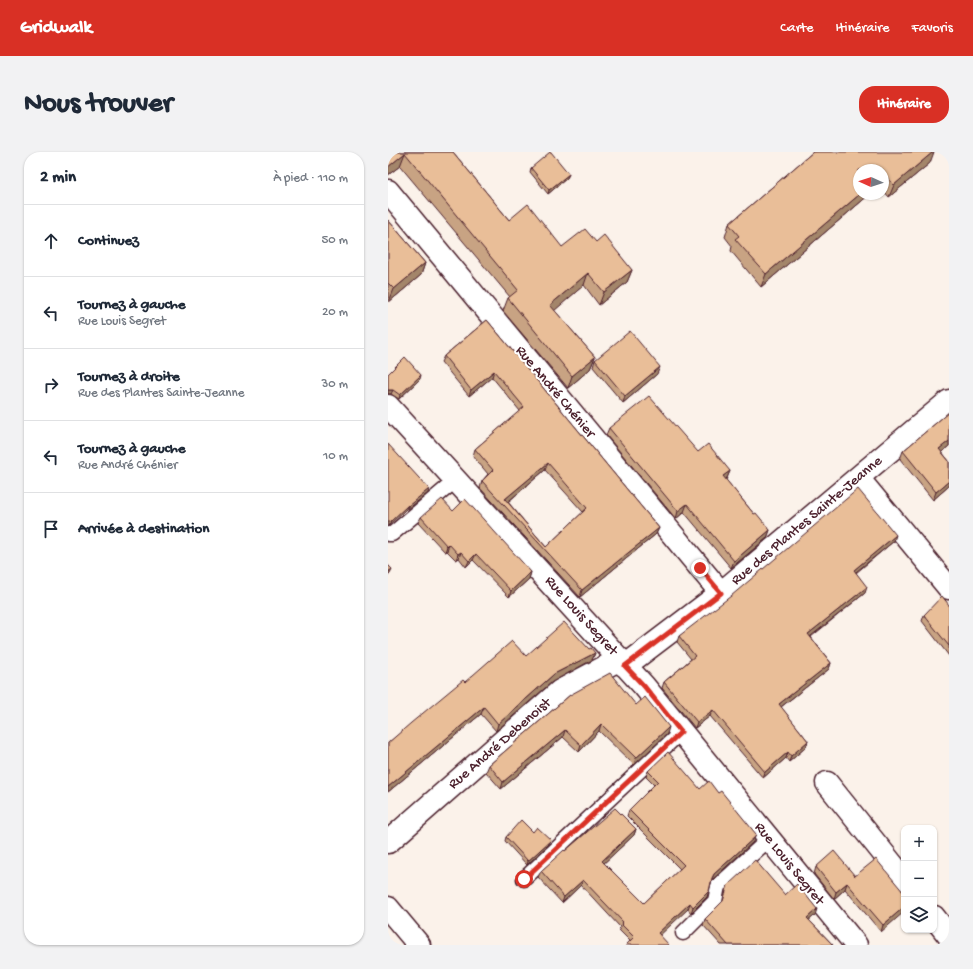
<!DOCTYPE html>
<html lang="fr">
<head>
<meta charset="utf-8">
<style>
  body { margin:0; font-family:"Gochi Hand",sans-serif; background:#f2f2f3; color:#1f2937 }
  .controls { position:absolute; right:12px; bottom:12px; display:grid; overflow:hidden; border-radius:8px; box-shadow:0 1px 3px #0004 }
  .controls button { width:36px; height:36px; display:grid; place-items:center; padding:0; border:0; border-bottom:1px solid #e0e1e3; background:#fff; color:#1f2937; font:20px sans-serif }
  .compass { position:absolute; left:465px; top:12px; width:36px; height:36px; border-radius:50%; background:#fff; box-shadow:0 1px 3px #0004; rotate:273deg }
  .stop { position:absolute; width:12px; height:12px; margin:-9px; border:3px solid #d93025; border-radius:50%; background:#fff }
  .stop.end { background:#d93025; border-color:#fff; box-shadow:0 1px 4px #0008 }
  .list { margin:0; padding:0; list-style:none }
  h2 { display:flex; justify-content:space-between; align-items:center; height:52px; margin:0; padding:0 16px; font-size:17px }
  h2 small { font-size:13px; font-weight:400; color:#747a83 }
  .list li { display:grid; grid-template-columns:26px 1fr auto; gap:12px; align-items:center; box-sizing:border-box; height:72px; padding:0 16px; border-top:1px solid #e0e1e3 }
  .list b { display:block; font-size:15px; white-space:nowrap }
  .list p { margin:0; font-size:13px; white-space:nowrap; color:#747a83 }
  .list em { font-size:13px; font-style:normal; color:#747a83 }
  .icon { flex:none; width:22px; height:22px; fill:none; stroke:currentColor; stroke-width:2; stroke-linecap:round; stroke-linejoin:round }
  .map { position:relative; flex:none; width:561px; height:793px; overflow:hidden; border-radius:16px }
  header { display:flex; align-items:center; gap:24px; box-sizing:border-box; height:56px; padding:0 20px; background:#d93025; color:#fff }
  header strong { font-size:19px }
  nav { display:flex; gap:22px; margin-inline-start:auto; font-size:14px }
  .intro { display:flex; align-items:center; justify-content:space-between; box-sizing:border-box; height:96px; padding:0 24px }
  h1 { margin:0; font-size:28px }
  .button { padding:10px 18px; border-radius:16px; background:#d93025; color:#fff; font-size:14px; font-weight:700 }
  main { display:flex; gap:24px; padding:0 24px }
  aside { flex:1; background:#fff; border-radius:16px; box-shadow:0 1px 3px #0004 }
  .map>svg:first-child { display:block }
</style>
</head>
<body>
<header>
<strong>Gridwalk</strong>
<nav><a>Carte</a><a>Itinéraire</a><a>Favoris</a></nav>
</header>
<div class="intro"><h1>Nous trouver</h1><a class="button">Itinéraire</a></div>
<main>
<aside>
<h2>2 min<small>À pied · 110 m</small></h2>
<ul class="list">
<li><svg class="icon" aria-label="ahead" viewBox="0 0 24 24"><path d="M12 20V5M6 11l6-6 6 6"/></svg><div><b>Continuez</b></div><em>50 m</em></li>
<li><svg class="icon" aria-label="left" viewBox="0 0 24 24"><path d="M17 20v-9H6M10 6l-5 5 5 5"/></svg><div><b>Tournez à gauche</b><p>Rue Louis Segret</p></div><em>20 m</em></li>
<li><svg class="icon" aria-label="right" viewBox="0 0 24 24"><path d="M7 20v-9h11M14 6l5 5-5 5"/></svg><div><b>Tournez à droite</b><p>Rue des Plantes Sainte-Jeanne</p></div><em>30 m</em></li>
<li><svg class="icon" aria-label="left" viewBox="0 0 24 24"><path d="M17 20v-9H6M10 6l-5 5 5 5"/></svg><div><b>Tournez à gauche</b><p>Rue André Chénier</p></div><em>10 m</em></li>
<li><svg class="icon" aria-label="arrive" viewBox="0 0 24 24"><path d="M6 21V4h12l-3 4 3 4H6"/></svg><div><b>Arrivée à destination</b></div></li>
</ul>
</aside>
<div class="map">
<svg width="561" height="793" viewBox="0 0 561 793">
  <rect width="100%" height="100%" fill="#fbf2ea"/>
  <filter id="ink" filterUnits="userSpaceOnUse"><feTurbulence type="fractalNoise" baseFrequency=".025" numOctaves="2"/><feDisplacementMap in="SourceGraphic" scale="8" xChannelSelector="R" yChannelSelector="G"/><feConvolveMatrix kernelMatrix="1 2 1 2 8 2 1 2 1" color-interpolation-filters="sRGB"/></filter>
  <g filter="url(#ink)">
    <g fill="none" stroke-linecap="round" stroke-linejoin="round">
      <defs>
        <path id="service" d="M0,382H4L68,328
          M136,727L293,580
          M295,781L327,749L330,734L381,687"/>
        <path id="minor" d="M0,39L333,441
          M0,254L256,534L468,793
          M470,326L561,436
          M237,514L333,441L561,249
          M439,631L516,727
          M0,690L172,539L232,507
          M0,756L31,793
          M546,765L561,784"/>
      </defs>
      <use href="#service" stroke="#4a1f2b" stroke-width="17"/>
      <use href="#minor" stroke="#4a1f2b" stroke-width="25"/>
      <use href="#service" stroke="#fff" stroke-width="14"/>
      <use href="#minor" stroke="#fff" stroke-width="22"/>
    </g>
    <path fill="#c8a383" stroke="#4a1f2b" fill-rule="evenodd" d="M0,0H65L121,68L174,95L208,90L244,118L239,130L211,153L196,133L166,158L207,205L202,217L180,236L115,159L120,146L122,145L12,14L0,23Z
      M425,0L542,11L501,45L495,38V18L471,42H482L373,135L343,99L344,94L337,85L341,72Z
      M143,16L181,22L179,26L160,42L142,20Z
      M0,68L37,111L33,123L1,150L0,148Z
      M99,168L271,376L268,382L192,445L92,336L94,329L100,322L85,304L87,297L132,259L104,225L81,244L53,210L56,204ZM157,318L195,360L158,395L120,350Z
      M207,208L269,222L235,251L205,215Z
      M0,222L32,227L11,247L3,242H0Z
      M561,260V294L554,300L561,309V334L545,348L512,307L515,299Z
      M221,276L310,300L342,319L339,326L338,328L366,362L382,378L379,386L343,416L296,360L288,367L218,283Z
      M65,359L143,420L141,427L121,445L85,408L78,415L71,406L68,408L59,399L57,400L30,371L33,365Z
      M506,389L468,421L477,441L423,485L443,511L441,517L393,555L420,589L418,595L401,610L398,606L375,626L322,564L307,576L274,536L276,530L303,507L289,490L291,484Z
      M561,453V504L534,469L536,463Z
      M201,497L207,501L204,508L164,530L108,579L93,562L0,640V591L77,530L138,504Z
      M182,543L248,553L279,582L246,613L211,579L191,600L175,585L113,637L98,620L101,613Z
      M260,619L312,637L365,690L324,728L319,745L303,761L300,757L242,789L231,778L232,775L193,733L174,751L150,725L153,719L177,699L248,677L246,683L216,711L256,751L292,717L239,664L241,658L266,633L258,625Z
      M145,680L161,692L139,713L117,689L118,685Z
      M428,715L467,724L516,741L493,780L457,737L446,747L426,722Z
      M340,733L397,743L427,763L421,768L445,793H333L315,773L317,767L335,750Z"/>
    <path fill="#a3856a" stroke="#4a1f2b" d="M545,0H546L542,11L501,45L506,33Z
      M17,1L12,14L0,23V15Z
      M181,22L179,26L160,42L161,38Z
      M472,42H482L373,135L378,122Z
      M37,111L33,123L1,150L6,137Z
      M244,118L239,130L211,153L216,140Z
      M200,121L196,133L158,166L162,153Z
      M207,205L202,217L180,236L184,224Z
      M272,215L269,222L235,251L237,244Z
      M106,219L104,225L81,244L83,238Z
      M33,223L32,227L11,247L12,243Z
      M0,238H5L3,242H0Z
      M561,289V294L549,304L551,297Z
      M160,311L157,318L116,353L117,347Z
      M342,319L339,326L332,332L335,324Z
      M561,329V334L545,348L548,340Z
      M41,337L40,341L19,358L20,354Z
      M299,352L296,360L288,367L290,359Z
      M20,353L18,357L0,374V370Z
      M271,376L268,382L192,445L194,438Z
      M382,378L379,386L343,416L346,409Z
      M508,383L506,389L463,424L466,418Z
      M61,392L59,399L57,400L59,394Z
      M73,400L71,406L68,408L70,402Z
      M88,402L85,408L78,415L81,409Z
      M4,417L2,421L0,423V420Z
      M143,420L141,427L121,445L123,439Z
      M479,435L477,441L418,488L420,482Z
      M207,501L204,508L164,530L108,579L110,572L166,522Z
      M443,511L441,517L389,558L391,552Z
      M96,555L93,562L0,640V635Z
      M325,558L322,564L307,576L309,570Z
      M213,572L211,579L191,600L193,593Z
      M281,575L279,582L246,613L248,606Z
      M177,578L175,585L113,637L115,630Z
      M420,589L418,595L401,610L403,604Z
      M400,600L398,606L375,626L377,620Z
      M248,677L246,683L212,715L214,709Z
      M367,685L365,690L324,728L322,732L326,722Z
      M163,688L161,692L139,713L140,709Z
      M195,728L193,733L174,751L176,745Z
      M459,731L457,737L446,747L448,740Z
      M321,739L319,745L303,761L305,755Z
      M302,751L300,757L268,787L270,781Z
      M516,755V760L493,780L495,773Z
      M429,757L427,763L417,772L419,766Z"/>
    <path fill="#e9be98" stroke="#4a1f2b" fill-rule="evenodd" d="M0,0H65L121,68L140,52L174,95L197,77L208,90L216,83L244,118L216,140L200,121L162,153L207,205L184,224L120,146L130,138L17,1L0,15Z
      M162,0H163L181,22L161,38L143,16Z
      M425,0H545L506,33L496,22H495V18H471V42H472L378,122L347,87L351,84L341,72Z
      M0,68L37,111L6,137L0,131Z
      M99,168L271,376L194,438L94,329L105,318L87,297L136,255L106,219L83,238L56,204ZM160,311L199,356L158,395L117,347Z
      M242,179L272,215L237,244L207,208Z
      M17,205L33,223L12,243L5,238H0V222Z
      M261,244L310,300L320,292L342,319L335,324L366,362L368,361L382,378L346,409L299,352L290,359L221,276Z
      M561,260V289L551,297L561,309V329L548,340L515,299Z
      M0,292L41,337L20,354V353L2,370H0Z
      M470,337L508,383L466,418L479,435L420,482L443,511L391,552L420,589L403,604L400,600L377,620L325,558L309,570L276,530L307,504L291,484L343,444Z
      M54,347L65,359L77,347L143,420L123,439L88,402L81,409L73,400L70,402L61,392L59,394L33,365Z
      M0,413L4,417L0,420Z
      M554,444L561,453V494L536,463Z
      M176,470L201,497L203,496L207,501L166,522L110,572L96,555L0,635V591L23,571L75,528L77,530L124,489L138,504Z
      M222,521L248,553L257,545L281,575L248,606L213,572L193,593L177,578L115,630L101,613L182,543Z
      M280,600L312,637L321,629L330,641L333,639L368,682L367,685L326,722L324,726L321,739L305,755L302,751L270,781L281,793H238L246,785L233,772L235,770L195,728L176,745L153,719L176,698L177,699L227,656L248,677L214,709L256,751L296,713L241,658L270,629L260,619Z
      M133,668L145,680L149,675L163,688L140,709L118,685Z
      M446,699L467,724L488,707L516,741V755L495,773L459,731L448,740L428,715Z
      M367,708L397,743L409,732L429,757L419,766L445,793H340L317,767L335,749L340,733Z"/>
  </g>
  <g fill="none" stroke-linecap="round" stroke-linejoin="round" filter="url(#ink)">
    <path stroke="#d93025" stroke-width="5" d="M136,727L293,580L256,534L237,514L333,441L312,416"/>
  </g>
  <g text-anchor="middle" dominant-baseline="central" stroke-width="4" stroke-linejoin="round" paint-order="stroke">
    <g font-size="15" fill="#4a1f2b" stroke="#fff">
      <text transform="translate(167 240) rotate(50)">Rue André Chénier</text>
      <text transform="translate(419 369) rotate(-40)">Rue des Plantes Sainte-Jeanne</text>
      <text transform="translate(193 464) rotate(48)">Rue Louis Segret</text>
      <text transform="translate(112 592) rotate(-41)">Rue André Debenoist</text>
      <text transform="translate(401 712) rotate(51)">Rue Louis Segret</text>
    </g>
  </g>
</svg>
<div class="controls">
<button>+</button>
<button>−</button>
<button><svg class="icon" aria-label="layers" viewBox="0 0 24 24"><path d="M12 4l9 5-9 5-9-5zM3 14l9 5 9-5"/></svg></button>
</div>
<svg class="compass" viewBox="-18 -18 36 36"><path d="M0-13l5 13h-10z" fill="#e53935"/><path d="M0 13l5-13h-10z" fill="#747a83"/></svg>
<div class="stop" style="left:136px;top:727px"></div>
<div class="stop end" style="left:312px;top:416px"></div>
</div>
</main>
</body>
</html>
